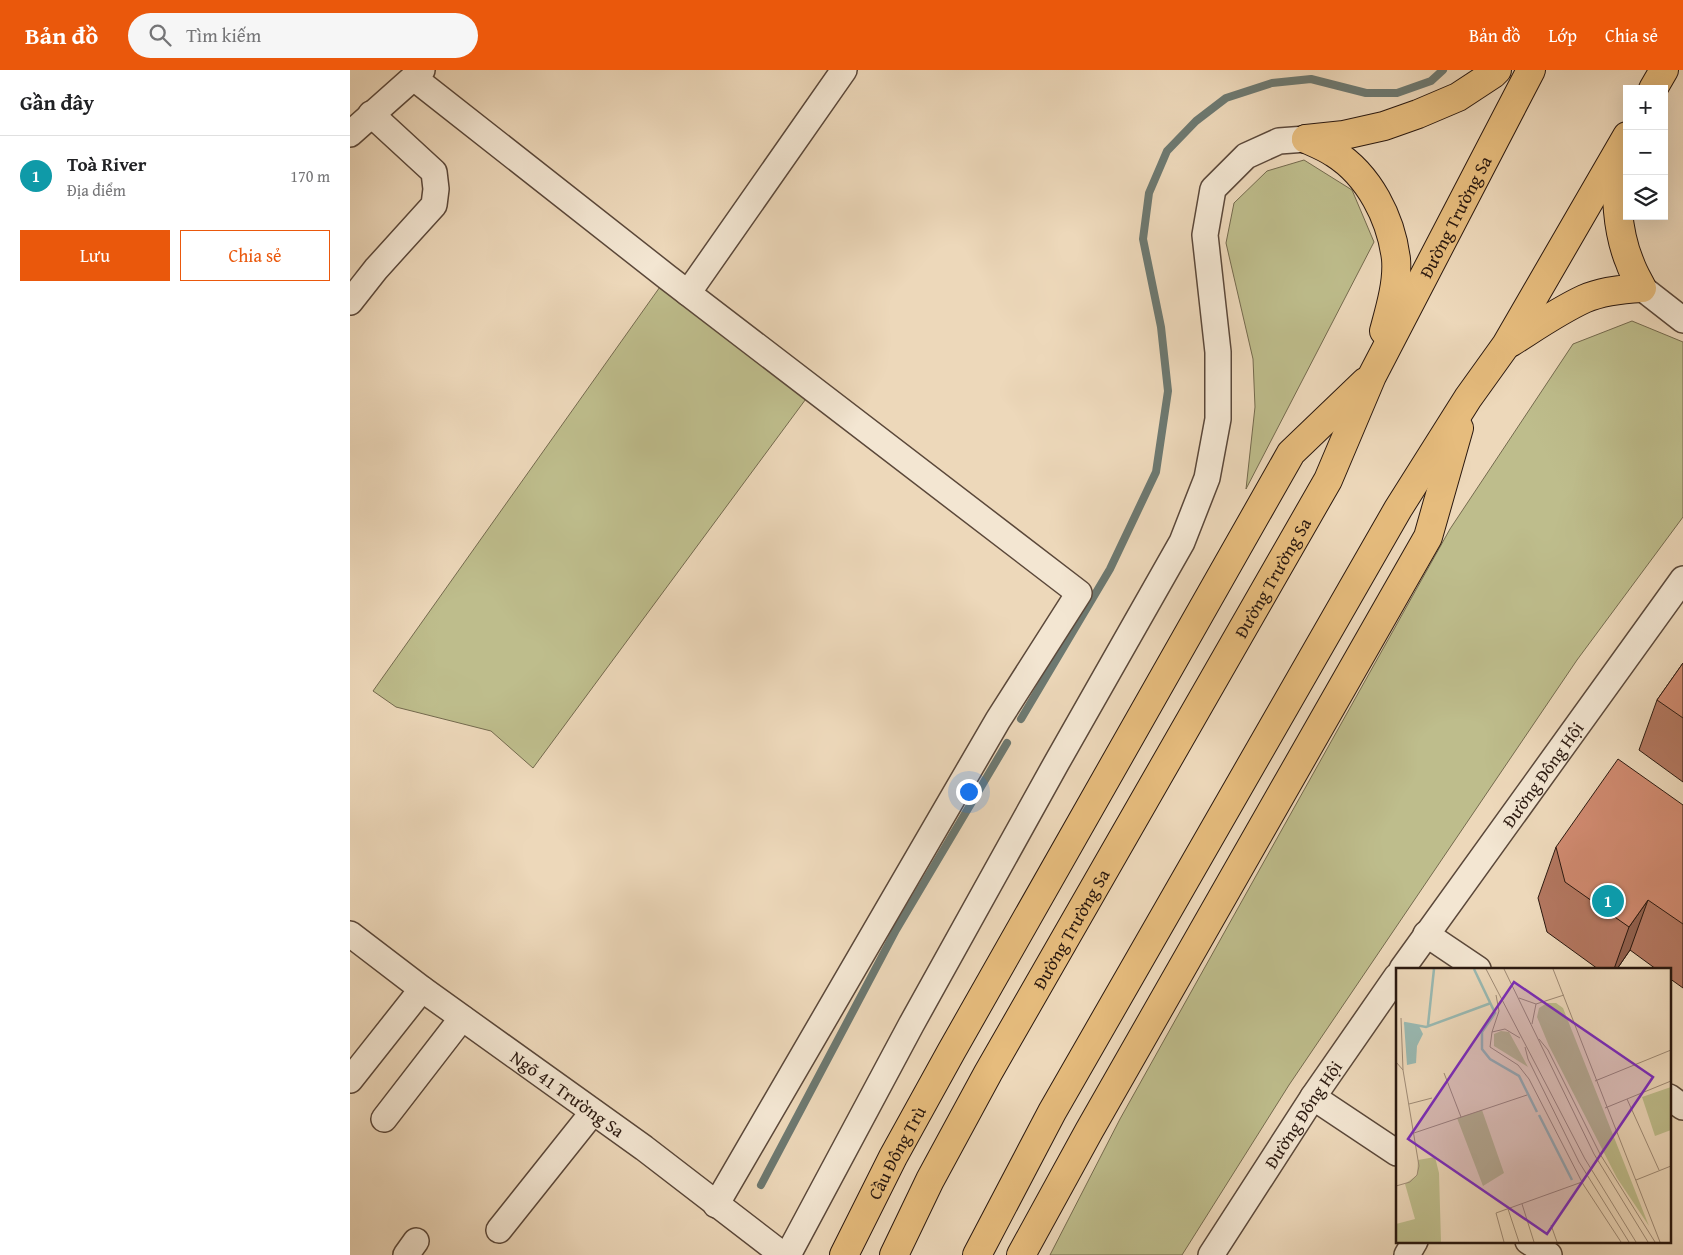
<!DOCTYPE html>
<html lang="vi">
<head>
<meta charset="utf-8">
<style>
  body { margin:0; font-family:"Gentium Book Plus",serif; background:#f6f6f6; color:#202124 }
  .controls { position:absolute; right:15px; top:15px; display:grid; overflow:hidden; border-radius:0px; box-shadow:0 5px 20px #0002 }
  .controls button { width:45px; height:45px; display:grid; place-items:center; padding:0; border:0; border-bottom:1px solid #e0e0e0; background:#fff; color:#202124; font:25px sans-serif }
  .you { position:absolute; left:618px; top:721px; width:18px; height:18px; margin:-12px; border:4px solid #fff; border-radius:50%; background:#1a73e8; box-shadow:0 0 0 8px #1a73e833 }
  .badge { display:grid; place-items:center; width:32px; height:32px; border-radius:50%; background:#ea580c; color:#fff; font-size:16px; font-weight:700 }
  .pin { position:absolute; translate:-50% -50%; border:2px solid #fff; box-shadow:0 1px 5px #0006 }
  .list { margin:0; padding:0; list-style:none }
  h2 { display:flex; justify-content:space-between; align-items:center; height:65px; margin:0; padding:0 20px; font-size:21px }
  h2 small { font-size:16px; font-weight:400; color:#757577 }
  .list li { display:grid; grid-template-columns:32px 1fr auto; gap:15px; align-items:center; box-sizing:border-box; height:80px; padding:0 20px; border-top:1px solid #e0e0e0 }
  .list b { display:block; font-size:19px; white-space:nowrap }
  .list p { margin:0; font-size:16px; white-space:nowrap; color:#757577 }
  .list em { font-size:16px; font-style:normal; color:#757577 }
  .actions { display:flex; gap:10px; padding:15px 20px }
  .actions a { flex:1; padding:11px 0; border:1px solid #ea580c; border-radius:0px; text-align:center; font-size:18px; color:#ea580c }
  .actions .main { background:#ea580c; color:#fff }
  .icon { flex:none; width:28px; height:28px; fill:none; stroke:currentColor; stroke-width:2; stroke-linecap:round; stroke-linejoin:round }
  .map { position:relative; flex:none; width:1333px; height:1185px; overflow:hidden }
  header { display:flex; align-items:center; gap:30px; box-sizing:border-box; height:70px; padding:0 25px; background:#ea580c; color:#fff }
  header strong { font-size:24px }
  nav { display:flex; gap:28px; margin-inline-start:auto; font-size:18px }
  .search { width:350px; height:45px; background:#f6f6f6; display:flex; align-items:center; gap:12px; box-sizing:border-box; padding:0 18px; border-radius:28px; color:#757577; font-size:19px }
  main { display:flex }
  aside { flex:1; background:#fff }
  .map>svg:first-child { display:block }
</style>
</head>
<body>
<header>
<strong>Bản đồ</strong>
<div class="search"><svg class="icon" aria-label="search" viewBox="0 0 24 24"><circle cx="10" cy="10" r="6"/><path d="M15 15l6 6"/></svg>Tìm kiếm</div>
<nav><a>Bản đồ</a><a>Lớp</a><a>Chia sẻ</a></nav>
</header>
<main>
<aside>
<h2>Gần đây<small></small></h2>
<ul class="list">
<li><span class="badge" style="background:#0f9aa8">1</span><div><b>Toà River</b><p>Địa điểm</p></div><em>170 m</em></li>
</ul>
<div class="actions"><a class="main">Lưu</a><a>Chia sẻ</a></div>
</aside>
<div class="map">
<svg width="1333" height="1185" viewBox="0 0 1333 1185">
  <rect width="100%" height="100%" fill="#edd8ba"/>
  <filter id="stains"><feTurbulence type="fractalNoise" baseFrequency=".004" numOctaves="4"/><feColorMatrix values="0 0 0 0 .2 0 0 0 0 .09 0 0 0 0 .02 0 0 0 .5 -.17"/></filter>
  <radialGradient id="worn" r=".72"><stop offset=".6" stop-color="#630" stop-opacity="0"/><stop offset="1" stop-color="#630" stop-opacity=".3"/></radialGradient>
  <path fill="#bebd8c" stroke="#746a4e" d="M954,90L1002,120L1024,172L896,419L905,337L903,289L876,173L884,133L917,101Z
    M317,207L464,318L183,698L141,661L46,637L23,621Z
    M1282,251L1333,272V447L1227,590L939,1015L832,1185H700L770,1049L1100,459L1223,274Z"/>
  <g fill="none" stroke-linecap="round" stroke-linejoin="round">
    <path stroke="#6d7971" stroke-width="8" d="M671,649L760,499L806,402L818,321L811,257L793,169L799,123L817,81L846,51L876,28L922,13L961,9L1016,23H1047L1081,11L1093,0
      M411,1115L546,860L657,673"/>
    <defs>
      <g id="minor">
        <path d="M64,8L317,207L729,523L648,650L366,1135"/>
        <path d="M0,64L72,0"/>
        <path d="M1292,218L1333,250"/>
        <path d="M338,223L494,0"/>
        <path d="M0,232L26,199L84,135L86,119L84,102L21,44"/>
        <path id="s1" d="M0,864L72,919L294,1078L433,1185"/>
        <path d="M1076,864L1128,899"/>
        <path id="s2" d="M1052,899L1333,509"/>
        <path d="M0,1010L72,919"/>
        <path d="M963,1027L1047,1083"/>
        <path d="M1319,1027L1333,1037"/>
        <path d="M34,1049L112,948"/>
        <path d="M149,1160L243,1042"/>
        <path d="M1178,1171L1199,1185"/>
        <path d="M56,1185L66,1171"/>
        <path d="M438,1185L561,955L707,692L832,472L857,408L868,349V282L855,165L863,119L896,86L929,71L956,69"/>
        <path id="s3" d="M861,1185L963,1027L1047,906"/>
        <path d="M1057,1185L1065,1171"/>
      </g>
      <g id="highway">
        <path d="M1303,19L1314,0"/>
        <path d="M956,69C965,73 975,77 984,83C1019,105 1041,148 1046,189C1048,212 1040,239 1034,261"/>
        <path d="M956,69L994,65L1034,56L1068,44L1108,27L1143,4L1147,0"/>
        <path d="M1160,273C1184,258 1208,241 1234,229C1252,221 1272,219 1292,218C1288,210 1283,202 1280,193C1266,160 1266,121 1267,86"/>
        <path id="s4" d="M494,1185L543,1087L601,982L941,383L1015,312"/>
        <path id="s5" d="M544,1185L580,1110L638,1003L978,410L1022,306L1181,0"/>
        <path d="M627,1185L702,1042L1048,439L1118,328L1156,275L1277,66"/>
        <path d="M671,1185L739,1061L1078,467L1109,358"/>
      </g>
    </defs>
    <use href="#minor" stroke="#5b483a" stroke-width="28"/>
    <use href="#highway" stroke="#2a180f" stroke-width="30"/>
    <use href="#minor" stroke="#f3e6d2" stroke-width="25"/>
    <use href="#highway" stroke="#e6bc7d" stroke-width="28"/>
  </g>
  <path fill="#b37760" stroke="#2a180f" d="M1333,593V712L1289,680L1307,630Z
    M1333,735V918L1319,908V899H1306L1280,880L1267,899H1248L1197,862L1188,828L1206,777Z"/>
  <path fill="#92614e" stroke="#2a180f" d="M1298,830L1280,880L1267,899H1264L1279,857Z"/>
  <path fill="#d08a70" stroke="#2a180f" d="M1333,593V648L1307,630Z
    M1268,689L1333,735V854L1298,830L1279,857L1215,812L1206,777Z"/>
  <g text-anchor="middle" dominant-baseline="central" stroke-width="4.5" stroke-linejoin="round" paint-order="stroke">
    <g font-size="18" fill="#2a180f" stroke="#f3e6d2">
      <text stroke="none"><textPath href="#s5" startOffset="1181">Đường Trường Sa</textPath></text>
      <text stroke="none"><textPath href="#s5" startOffset="776">Đường Trường Sa</textPath></text>
      <text stroke="none"><textPath href="#s2" startOffset="240">Đường Đông Hội</textPath></text>
      <text stroke="none"><textPath href="#s5" startOffset="371">Đường Trường Sa</textPath></text>
      <text stroke="none"><textPath href="#s1" startOffset="270">Ngõ 41 Trường Sa</textPath></text>
      <text stroke="none"><textPath href="#s3" startOffset="168">Đường Đông Hội</textPath></text>
      <text stroke="none"><textPath href="#s4" startOffset="115">Cầu Đông Trù</textPath></text>
    </g>
  </g>
  <g transform="translate(1046 898)">
    <rect width="275" height="275" fill="#edd8ba"/>
    <path d="M151,35H160L167,40L253,258L221,210L153,78L141,49L143,40ZM105,63L113,64L132,99L98,78V66ZM275,119V162L259,168L246,129ZM86,142L108,205L87,218L61,150ZM39,189L43,205L45,274H0V256L19,251L9,216L21,207L22,192Z" fill="#bebd8c"/>
    <path d="M8,55L23,58L27,66L21,78L20,95L11,97Z" fill="#99b9b2"/>
    <path fill="none" stroke="#99b9b2" stroke-width="2.5" d="M78,1L99,45L86,64V81L94,91L123,108L141,144M8,55L30,59L95,35M32,57L38,1M143,147L176,212"/>
    <path fill="none" stroke="#9f8b76" stroke-width="1" d="M90,1L189,191L240,274M108,1L198,186L252,274M157,1L264,274M123,30L140,36L136,56M140,36L168,27M5,50L7,102M96,64L94,79L122,97L133,111L187,216L225,274M96,64L109,61L124,70M96,64L103,43L100,27M143,71L152,82L204,186L259,274M129,79L132,91L183,194L233,274M0,94L7,102L23,198L21,207L14,214L0,218M48,105L65,149M199,113L275,82M231,131L263,202M13,136L36,130M209,140L275,113M18,165L131,127M240,212L275,198M126,236L138,274M112,241L123,274M155,257L161,274M108,274L100,245L186,214"/>
    <path fill="#7b2cbf" fill-opacity="0.15" stroke="#7b2cbf" stroke-width="2.5" d="M118,14L257,109L151,266L12,171Z"/>
    <rect width="275" height="275" fill="none" stroke="#2a180f" stroke-width="2.5"/>
  </g>
  <rect width="100%" height="100%" filter="url(#stains)"/>
  <rect width="100%" height="100%" fill="url(#worn)"/>
</svg>
<div class="controls">
<button>+</button>
<button>−</button>
<button><svg class="icon" aria-label="layers" viewBox="0 0 24 24"><path d="M12 4l9 5-9 5-9-5zM3 14l9 5 9-5"/></svg></button>
</div>
<div class="you"></div>
<div class="pin badge" style="left:1258px;top:831px;background:#0f9aa8">1</div>
</div>
</main>
</body>
</html>
